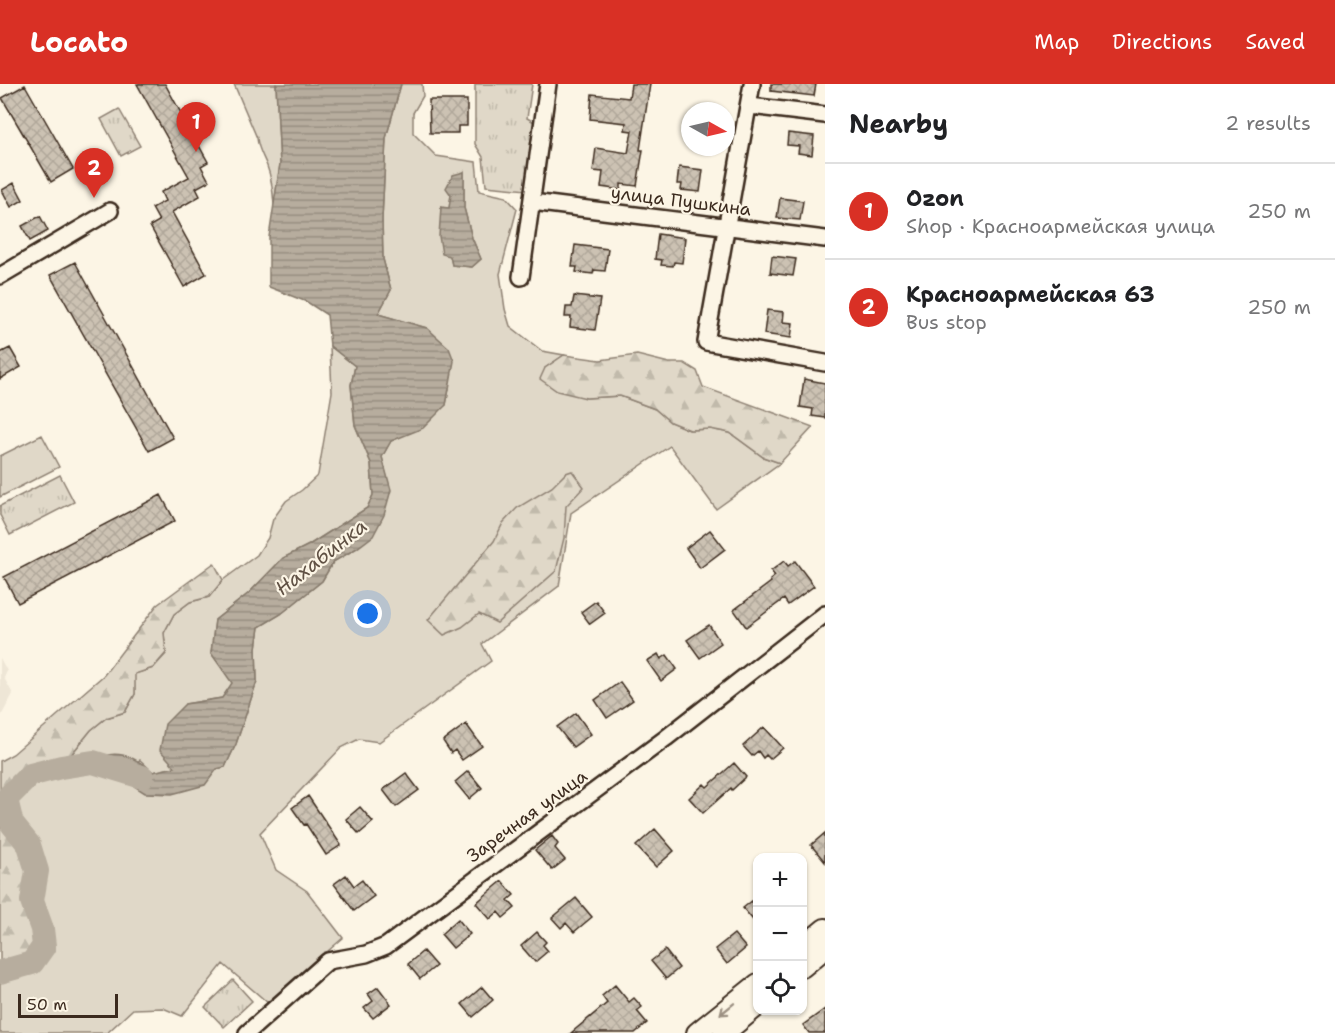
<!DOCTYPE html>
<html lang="en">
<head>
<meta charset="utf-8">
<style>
  body { margin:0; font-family:"Shantell Sans",sans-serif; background:#f6f6f6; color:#202124 }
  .controls { position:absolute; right:18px; bottom:18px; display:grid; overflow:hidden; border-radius:12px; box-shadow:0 2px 4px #0004 }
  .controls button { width:54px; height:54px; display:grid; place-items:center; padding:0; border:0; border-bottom:2px solid #e0e0e0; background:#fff; color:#202124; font:30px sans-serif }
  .compass { position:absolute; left:681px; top:18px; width:54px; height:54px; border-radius:50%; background:#fff; box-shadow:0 2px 4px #0004; rotate:98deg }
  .scale { position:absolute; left:18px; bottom:15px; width:100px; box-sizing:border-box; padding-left:6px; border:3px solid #3b2a1e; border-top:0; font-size:16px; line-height:21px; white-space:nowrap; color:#3b2a1e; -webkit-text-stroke:4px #fcf5e5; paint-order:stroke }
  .you { position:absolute; left:368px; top:530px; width:21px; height:21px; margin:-15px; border:4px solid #fff; border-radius:50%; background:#1a73e8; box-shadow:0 0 0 9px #1a73e833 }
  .badge { display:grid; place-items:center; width:39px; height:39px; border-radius:50%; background:#d93025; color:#fff; font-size:20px; font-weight:700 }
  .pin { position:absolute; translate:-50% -50px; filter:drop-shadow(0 2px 3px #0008) }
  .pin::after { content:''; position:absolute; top:32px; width:21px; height:18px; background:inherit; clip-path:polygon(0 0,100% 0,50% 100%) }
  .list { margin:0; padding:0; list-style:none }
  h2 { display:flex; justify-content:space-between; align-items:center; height:78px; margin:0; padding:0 24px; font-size:26px }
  h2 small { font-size:20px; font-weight:400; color:#757577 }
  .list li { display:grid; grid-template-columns:39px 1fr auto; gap:18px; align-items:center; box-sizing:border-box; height:96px; padding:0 24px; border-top:2px solid #e0e0e0 }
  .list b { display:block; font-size:22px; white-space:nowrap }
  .list p { margin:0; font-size:20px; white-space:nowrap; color:#757577 }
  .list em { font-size:20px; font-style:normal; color:#757577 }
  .icon { flex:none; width:33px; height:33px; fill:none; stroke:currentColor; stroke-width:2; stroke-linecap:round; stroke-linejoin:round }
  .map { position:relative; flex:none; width:825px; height:949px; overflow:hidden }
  header { display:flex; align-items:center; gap:36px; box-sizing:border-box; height:84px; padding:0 30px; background:#d93025; color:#fff }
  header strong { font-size:28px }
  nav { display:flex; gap:33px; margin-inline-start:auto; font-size:21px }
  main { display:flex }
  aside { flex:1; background:#fff }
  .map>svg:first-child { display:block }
</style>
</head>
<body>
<header>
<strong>Locato</strong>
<nav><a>Map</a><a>Directions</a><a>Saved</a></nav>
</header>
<main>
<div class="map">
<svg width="825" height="949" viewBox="0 0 825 949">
  <defs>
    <pattern id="forest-firs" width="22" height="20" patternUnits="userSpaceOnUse" patternTransform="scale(1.5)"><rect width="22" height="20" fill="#e0d8c8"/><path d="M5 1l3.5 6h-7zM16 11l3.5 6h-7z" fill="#c1baab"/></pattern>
    <pattern id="park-tufts" width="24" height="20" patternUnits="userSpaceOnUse" patternTransform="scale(1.5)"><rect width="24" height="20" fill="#e0d8c8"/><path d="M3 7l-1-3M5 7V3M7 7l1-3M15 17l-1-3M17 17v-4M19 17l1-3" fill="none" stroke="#c1baab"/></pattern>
    <pattern id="water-rules" width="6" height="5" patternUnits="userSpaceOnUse" patternTransform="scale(1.5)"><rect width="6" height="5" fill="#b7ad9e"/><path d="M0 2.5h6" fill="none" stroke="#968d80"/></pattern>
    <pattern id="building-cross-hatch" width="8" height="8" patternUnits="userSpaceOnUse" patternTransform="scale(1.5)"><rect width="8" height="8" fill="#ccc2b3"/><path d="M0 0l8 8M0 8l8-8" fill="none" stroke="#b0a79a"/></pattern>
  </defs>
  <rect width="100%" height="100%" fill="#fcf5e5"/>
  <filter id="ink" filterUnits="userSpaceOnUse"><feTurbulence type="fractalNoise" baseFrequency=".0167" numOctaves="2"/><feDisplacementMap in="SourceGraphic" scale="12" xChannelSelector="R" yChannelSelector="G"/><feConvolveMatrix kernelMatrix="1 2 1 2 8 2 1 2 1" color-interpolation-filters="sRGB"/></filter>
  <g filter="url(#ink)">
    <path fill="#eee6d6" d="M0,574L7,587L4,594L13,610L0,634Z"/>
    <path fill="#e0d8c8" stroke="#8e8173" stroke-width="1.5" fill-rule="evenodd" d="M234,0H276L280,80L274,121C273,107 272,95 267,82C263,72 258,65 257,54Z
      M401,0H422L423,12L413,29V49L436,72L476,78L479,107L506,113L517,125L500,190L505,225L510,242L542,267L564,271L545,284L586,314L620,312L655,325L671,338L689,346L710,345L730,349L763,373L780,379L716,425L670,362L571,429L559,502L482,560L491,577L379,658L359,655L341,664L260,749L276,786L307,807L343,854L268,919L223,880L182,932L163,924L133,925L107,949H0V888L10,886L42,845L32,817L37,787L29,761L12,740L6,715L30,691L61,683L91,646L106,634L125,628L135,610L134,590L153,584L166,570L164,549L174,530L190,518L209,513L223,496L257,471L268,454L273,435L286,417L302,406L318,391L332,308L330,262L355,282L351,301L355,341L371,379L373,411L367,424L309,461L283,474L249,509L215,536L211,569L233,599L222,614L185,620L176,683L153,688L140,676L117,691L225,683L236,660L257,597L256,564L259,543L281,530L322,497L333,478L357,464L390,406L382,373L391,357L400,353L446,321L449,305L427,244L378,230L391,206L383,175L382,135L386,54ZM464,88V124L472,154L481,175L472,183L452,181L441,123L449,125L451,111Z
      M42,351L59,383L0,413V372Z"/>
    <path fill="url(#forest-firs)" stroke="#8e8173" stroke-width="1.5" d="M564,271L600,276L637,271L669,279H684L697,287L703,303L813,343L780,379L763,373L730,349L710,345L690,346L670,338L655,325L620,312L586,314L557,307L540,295L545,284Z
      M572,387L584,403L566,422L564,454L556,487L497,539L479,530L462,543L444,551L428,536L494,457L503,439L517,424L552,403L566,389Z
      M214,479L223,496L209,513L190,518L174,530L164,549L166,569L153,584L135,590V610L125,628L106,634L91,646L61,683L30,691L7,715L12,740L29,761L37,787L32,817L42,845L44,862L32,879L0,888V677L13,670L104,591L157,521Z"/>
    <path fill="url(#park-tufts)" stroke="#8e8173" stroke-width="1.5" d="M475,0H532L527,34L538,40L527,106L486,102L483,73L475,60Z
      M119,25L140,62L121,72L101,35Z
      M60,391L74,418L10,451L0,431V422Z
      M233,896L252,917L224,943L205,923Z"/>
    <path fill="url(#water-rules)" stroke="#85796b" stroke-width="1.5" d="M276,0H401L386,54L382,135L383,175L391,206L378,230L427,244L449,264L454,277L446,321L423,344L391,357L382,373L391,406L384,431L373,452L357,464L333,478L322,497L281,530L259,543L256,564L257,597L236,660L225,683L217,685L205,701L172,710L145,709L117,691L104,672C122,666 139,676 153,688L175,683L160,666L165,640L185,620L222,614L232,599L211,569L215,536L249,509L283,474L309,461L367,424L373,411L371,379L355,341L351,301L355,282L330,262L327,231L307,218L269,203V153L280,80Z
      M464,88V124L472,154L481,175L472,183L452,181L450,172L442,170L439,152L441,123L449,124L451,111L446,104L453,91Z"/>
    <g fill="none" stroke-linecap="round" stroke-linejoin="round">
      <path stroke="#b7ad9e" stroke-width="24" d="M0,888L32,879L44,862L42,845L32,817L37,787L29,761L12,740L6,715L30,691L61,683L93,678L142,693"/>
    </g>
    <path fill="url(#building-cross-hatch)" stroke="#3b2a1e" stroke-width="1.5" d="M137,0H165L208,78L201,82L209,97L196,104L200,112L172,128L206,190L184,203L150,142L159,137L152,124L165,117L161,108L189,93Z
      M631,0H650L640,66H643L637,102L621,100V106L601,103L603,88L593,87L596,64L628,69L632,47L625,46L626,39L590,35L592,10L629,14Z
      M771,0H816L814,12L771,7Z
      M25,1L73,85L51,98L2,14Z
      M429,16H467V42H458V49H430Z
      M788,49L814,52L812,71L798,69L799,62L787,61Z
      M679,83L703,86L700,108L681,106L682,100H677Z
      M14,99L23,116L11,123L2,106Z
      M780,114L803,117L800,136L777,134Z
      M40,132L48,147L30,157L22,142Z
      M658,150L685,154L682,179L674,178L673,182L661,181L662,176L655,175Z
      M575,161L608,165L605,187L594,186L593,190L576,188L577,183H572Z
      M772,172L796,175L793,192L770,189Z
      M75,178L173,354L149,367L50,191Z
      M574,212L600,215L595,246L570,243L571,233H565L566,223H572Z
      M767,226L784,228L783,238L793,239L791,254L764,250Z
      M10,264L21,283L0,295V269Z
      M804,295L825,299V334L812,332L813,325L800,323Z
      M161,411L175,437L18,519L4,493Z
      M710,446L725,465L700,484L686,464Z
      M784,477L788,482L795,477L814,502L788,521L784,515L746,543L734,526L771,498L770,496L775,492L771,487Z
      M596,517L605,529L590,540L581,528Z
      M709,541L721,559L700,574L687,556Z
      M658,570L661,575L667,571L677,585L661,597L647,577Z
      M620,598L633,616L607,634L595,616Z
      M576,629L591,650L573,663L557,643Z
      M466,640L482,662L462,676L455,666L451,669L443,657Z
      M764,643L783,664L770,675L766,671L763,674L758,667L752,672L743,662Z
      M734,679L746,693L732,706L731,704L703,729L689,714L704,700L707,703Z
      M468,687L482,704L469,715L455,698Z
      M406,689L419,706L396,723L383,706Z
      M308,712L341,761L326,771L306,740L304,741L292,724Z
      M360,723L373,738L359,750L346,735Z
      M655,745L674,767L656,783L636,762Z
      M825,749V778L811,761Z
      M552,752L558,760L555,764L565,776L552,786L535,766Z
      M346,791L354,802L362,796L374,812L354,827L334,800Z
      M502,797L514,811L508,816L515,824L503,834L498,828L490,835L476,819Z
      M758,812V842L743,824Z
      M576,814L592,833L574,848L566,839L561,844L552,834Z
      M458,835L470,850L453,864L441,850Z
      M537,848L546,858L543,861L548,867L535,878L521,862Z
      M734,850L746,864L727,880L715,865Z
      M665,866L679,884L666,895L651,877Z
      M423,867L436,882L420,895L408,880Z
      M615,901L629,918L634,914L642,923L637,927L647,939L635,949H571L607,919L602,912Z
      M378,903L391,920L373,934L364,924L373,917L368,910Z
      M482,903L493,916L473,933L462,920Z
      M825,925V949H809L803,941Z"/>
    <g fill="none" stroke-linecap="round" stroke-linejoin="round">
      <defs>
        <path id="minor" d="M752,0L706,258L825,279
          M750,22L825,31
          M532,118L825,155
          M0,192L110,127
          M521,193L548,0
          M247,949L328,877L366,870L386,862L666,654L825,530"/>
        <path id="major" d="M802,864L825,845
          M802,883L825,864
          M697,949L758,900
          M724,949L758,921"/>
      </defs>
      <use href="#minor" stroke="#3b2a1e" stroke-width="20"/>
      <use href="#major" stroke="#3b2a1e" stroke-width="24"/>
      <use href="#minor" stroke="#fcf5e5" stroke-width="15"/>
      <use href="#major" stroke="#fcf5e5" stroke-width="20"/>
    </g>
    <defs><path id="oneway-shaft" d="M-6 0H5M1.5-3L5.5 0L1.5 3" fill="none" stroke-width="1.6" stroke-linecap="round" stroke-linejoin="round" transform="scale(1.5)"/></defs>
    <use stroke="#9c9082" href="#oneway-shaft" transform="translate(727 925) rotate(141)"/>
  </g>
  <g text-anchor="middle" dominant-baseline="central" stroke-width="4.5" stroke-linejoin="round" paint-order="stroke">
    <g font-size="18" fill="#3b2a1e" stroke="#fcf5e5">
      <text transform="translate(681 117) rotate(7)">улица Пушкина</text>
      <text transform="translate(527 732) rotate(-36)">Заречная улица</text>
    </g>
    <g font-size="20" font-style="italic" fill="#605144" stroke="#fcf5e5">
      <text transform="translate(321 473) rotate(-38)">Нахабинка</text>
    </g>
  </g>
</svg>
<div class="controls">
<button>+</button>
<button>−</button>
<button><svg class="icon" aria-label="locate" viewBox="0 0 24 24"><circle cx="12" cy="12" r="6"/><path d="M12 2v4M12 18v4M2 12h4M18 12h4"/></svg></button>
</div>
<svg class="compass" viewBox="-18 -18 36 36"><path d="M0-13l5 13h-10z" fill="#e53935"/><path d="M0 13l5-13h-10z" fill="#757577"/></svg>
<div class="scale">50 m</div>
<div class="you"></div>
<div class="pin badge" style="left:196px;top:68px">1</div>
<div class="pin badge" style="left:94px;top:114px">2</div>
</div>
<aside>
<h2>Nearby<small>2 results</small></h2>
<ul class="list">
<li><span class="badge">1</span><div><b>Ozon</b><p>Shop · Красноармейская улица</p></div><em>250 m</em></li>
<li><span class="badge">2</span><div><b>Красноармейская 63</b><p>Bus stop</p></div><em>250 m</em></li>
</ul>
</aside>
</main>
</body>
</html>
